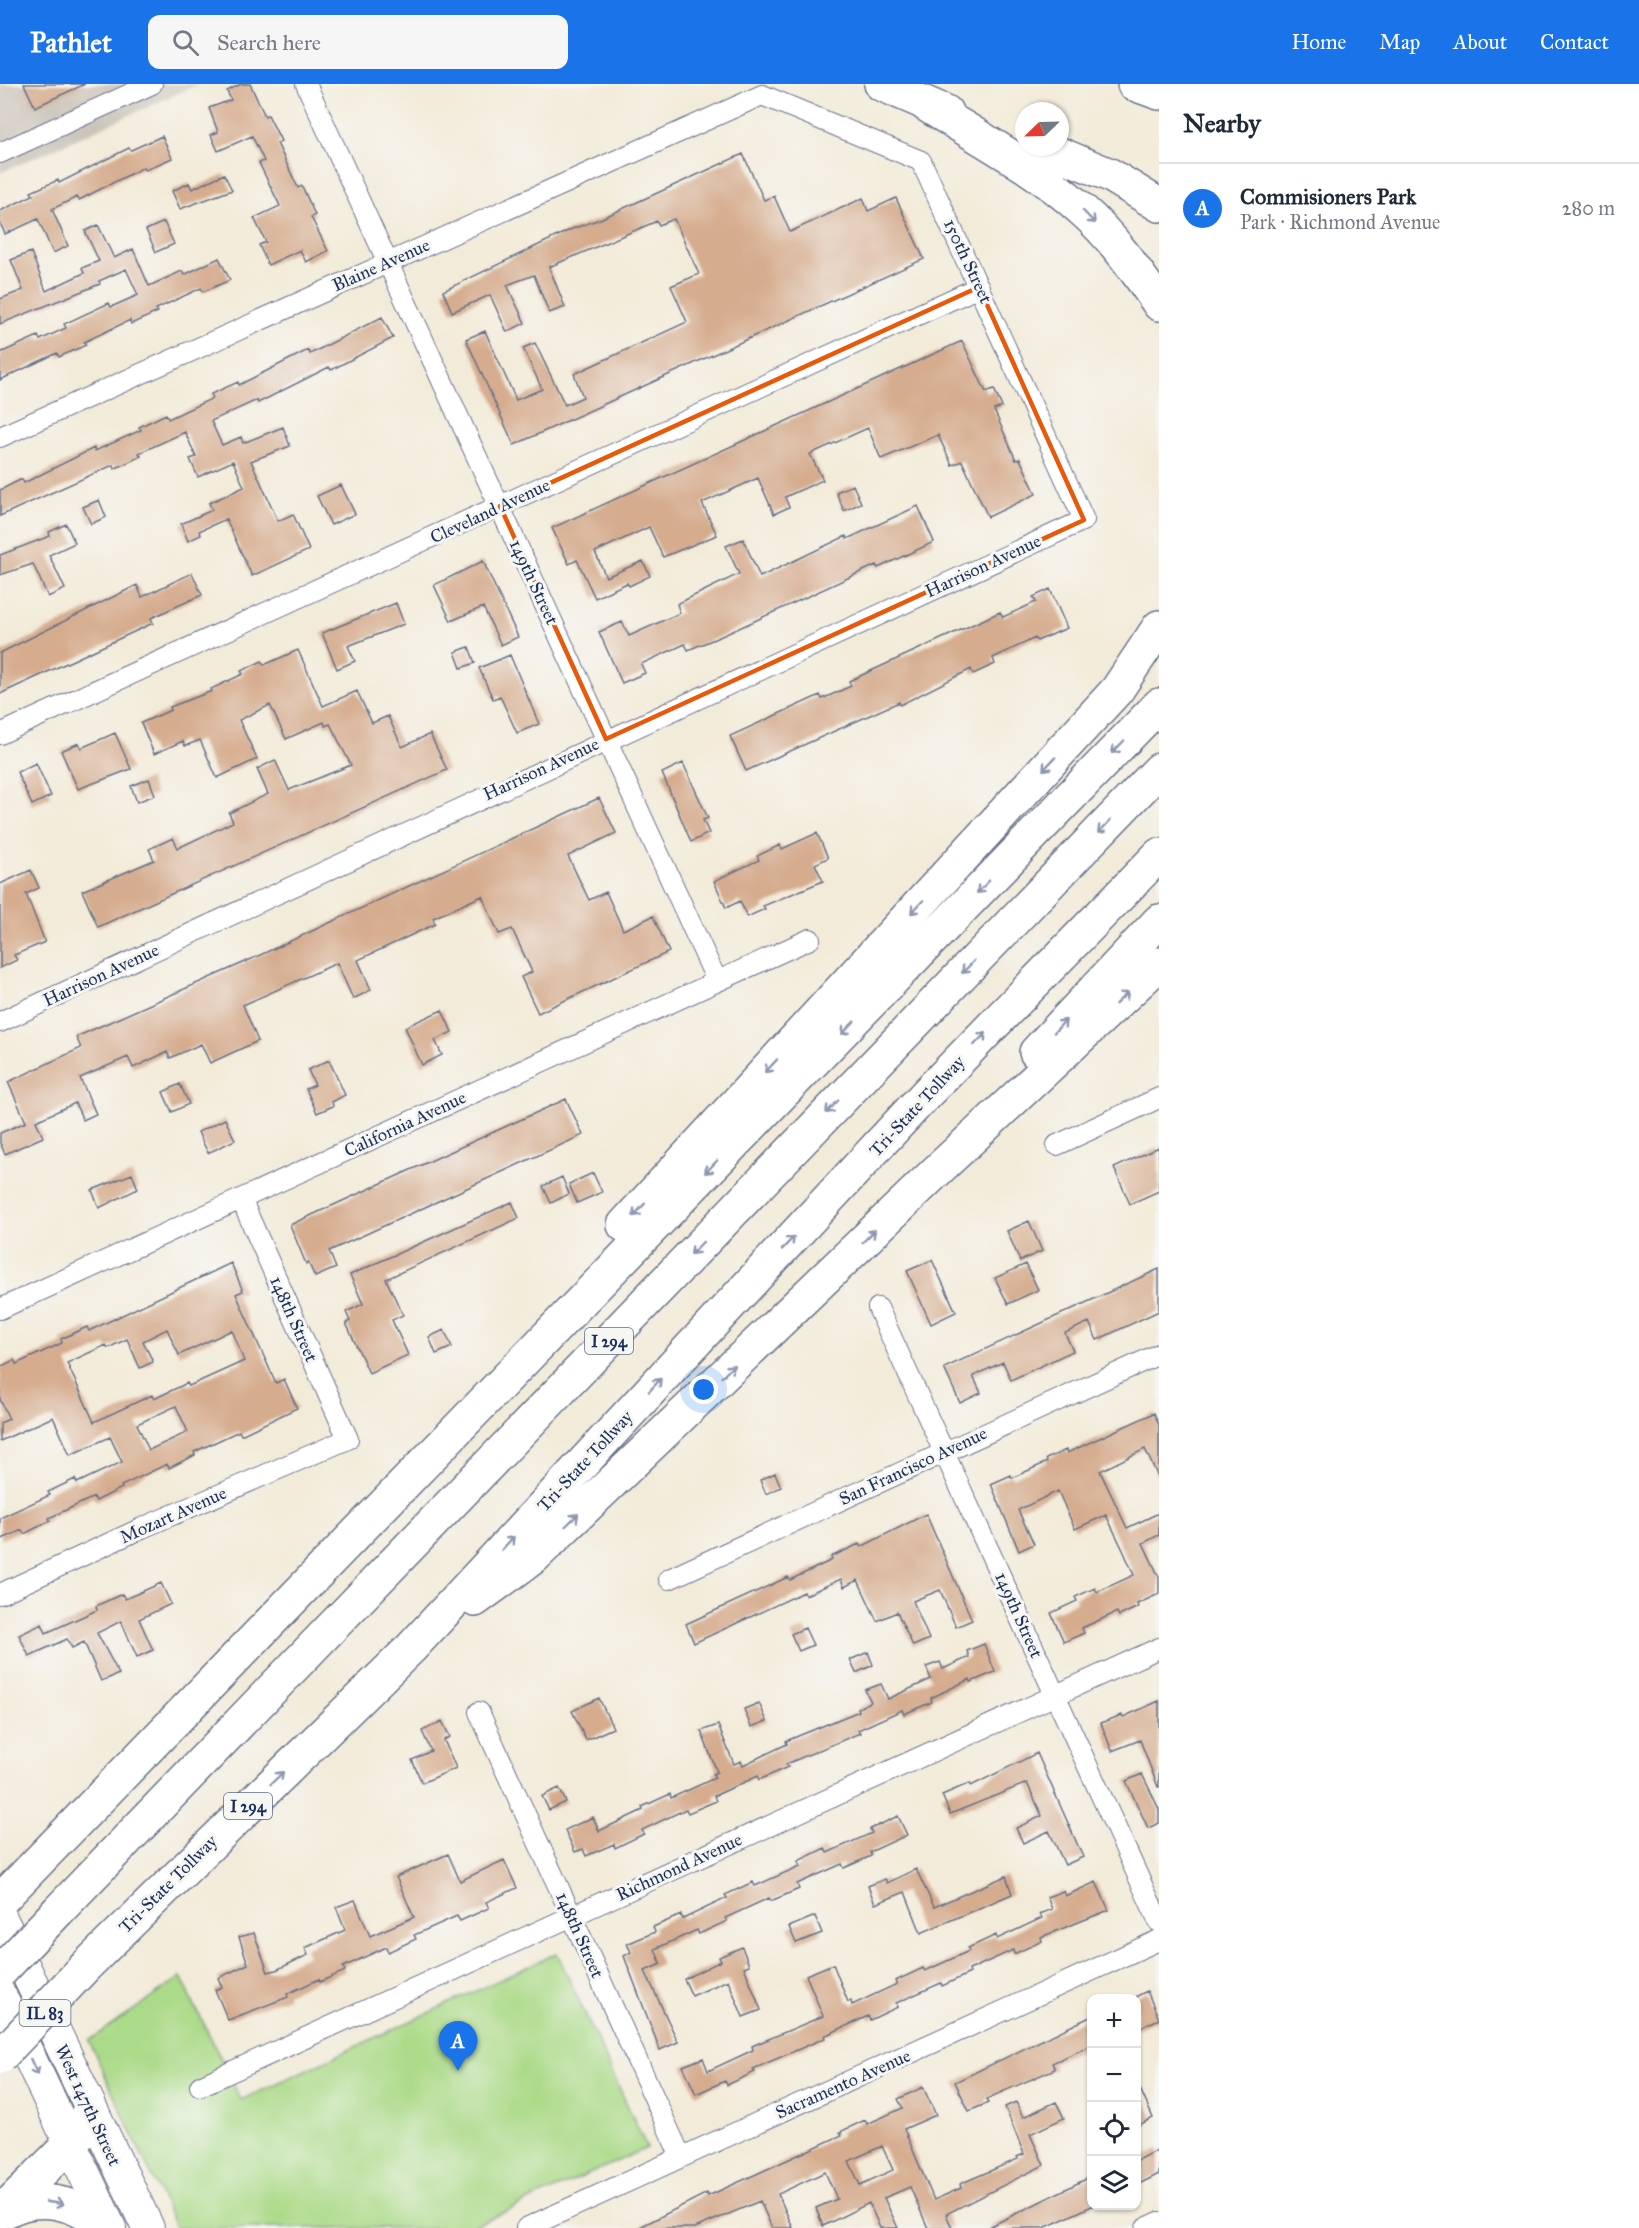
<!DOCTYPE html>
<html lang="en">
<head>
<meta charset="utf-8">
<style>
  body { margin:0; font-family:"IM FELL Great Primer",serif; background:#f6f6f7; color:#1f2937 }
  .controls { position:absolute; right:18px; bottom:18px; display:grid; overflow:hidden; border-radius:12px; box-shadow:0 2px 4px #0004 }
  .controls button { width:54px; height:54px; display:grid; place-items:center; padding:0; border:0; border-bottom:2px solid #e0e1e3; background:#fff; color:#1f2937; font:30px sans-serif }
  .compass { position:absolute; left:1015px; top:18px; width:54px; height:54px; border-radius:50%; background:#fff; box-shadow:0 2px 4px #0004; rotate:247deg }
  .you { position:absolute; left:704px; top:1306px; width:21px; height:21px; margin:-15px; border:4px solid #fff; border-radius:50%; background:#1a73e8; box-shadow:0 0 0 9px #1a73e833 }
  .badge { display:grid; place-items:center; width:39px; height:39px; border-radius:50%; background:#1a73e8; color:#fff; font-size:20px; font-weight:700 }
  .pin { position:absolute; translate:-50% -50px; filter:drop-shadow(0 2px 3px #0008) }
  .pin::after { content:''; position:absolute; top:32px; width:21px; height:18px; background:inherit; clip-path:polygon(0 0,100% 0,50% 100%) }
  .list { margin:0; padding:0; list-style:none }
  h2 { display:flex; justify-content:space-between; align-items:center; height:78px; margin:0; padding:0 24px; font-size:26px }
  h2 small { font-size:20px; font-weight:400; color:#747a83 }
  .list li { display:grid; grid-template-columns:39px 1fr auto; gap:18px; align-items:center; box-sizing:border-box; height:90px; padding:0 24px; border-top:2px solid #e0e1e3 }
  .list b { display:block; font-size:22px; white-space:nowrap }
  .list p { margin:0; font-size:20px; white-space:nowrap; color:#747a83 }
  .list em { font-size:20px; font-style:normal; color:#747a83 }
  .icon { flex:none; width:33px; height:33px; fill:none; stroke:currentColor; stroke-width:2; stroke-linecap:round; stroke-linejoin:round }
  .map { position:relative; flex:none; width:1159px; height:2144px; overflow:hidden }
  header { display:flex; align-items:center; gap:36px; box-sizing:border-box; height:84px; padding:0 30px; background:#1a73e8; color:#fff }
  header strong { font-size:28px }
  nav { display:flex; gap:33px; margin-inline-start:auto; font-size:21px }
  .search { width:420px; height:54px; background:#f6f6f7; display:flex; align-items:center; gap:15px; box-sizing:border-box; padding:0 21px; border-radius:12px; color:#747a83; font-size:22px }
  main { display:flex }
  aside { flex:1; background:#fff }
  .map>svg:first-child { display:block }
</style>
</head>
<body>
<header>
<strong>Pathlet</strong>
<div class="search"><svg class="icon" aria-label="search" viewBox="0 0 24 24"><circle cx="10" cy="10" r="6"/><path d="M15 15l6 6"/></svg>Search here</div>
<nav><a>Home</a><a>Map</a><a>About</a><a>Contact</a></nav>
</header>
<main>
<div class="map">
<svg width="1159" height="2144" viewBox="0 0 1159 2144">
  <rect width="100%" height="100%" fill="#f6f6f2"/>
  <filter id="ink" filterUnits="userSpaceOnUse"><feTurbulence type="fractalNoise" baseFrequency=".0167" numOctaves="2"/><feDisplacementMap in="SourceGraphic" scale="12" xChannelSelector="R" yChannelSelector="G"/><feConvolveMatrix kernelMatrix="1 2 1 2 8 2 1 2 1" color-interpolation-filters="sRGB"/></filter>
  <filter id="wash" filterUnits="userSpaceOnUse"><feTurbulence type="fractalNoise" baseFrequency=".008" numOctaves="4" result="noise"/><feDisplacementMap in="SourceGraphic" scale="24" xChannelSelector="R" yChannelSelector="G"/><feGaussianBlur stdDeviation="1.35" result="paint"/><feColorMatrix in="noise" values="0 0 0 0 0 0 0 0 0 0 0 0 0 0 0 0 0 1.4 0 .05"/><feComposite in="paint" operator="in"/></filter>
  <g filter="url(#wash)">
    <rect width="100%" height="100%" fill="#f3ebd9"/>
    <path fill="#cbc3b8" d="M0,0H199L0,89Z"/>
    <path fill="#abda88" stroke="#638473" stroke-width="1.5" d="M557,1869L647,2064L469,2144H176L89,1957L181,1893L241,2016Z"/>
    <g id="blocks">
      <path fill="#d5ac8e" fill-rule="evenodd" d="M24,0H85L35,23Z
        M241,0H250L265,32L268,31L281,57L277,59L298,104L302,102L315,131L311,133L328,167L306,178L300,166L268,181L259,161L266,158L254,134L280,122L259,79L264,77L252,52L218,67L211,51L218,48L209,24L231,16L227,7Z
        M162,52L172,74L145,86L144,83L79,116L77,113L52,125L68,162L53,169L38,135L5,150L0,139V127L33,111L31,108L58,96L59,99L129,64L131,66Z
        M743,70L764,116L774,112L790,148L863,114L868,127L896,114L924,175L514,361L466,255L485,247L516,316L542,305L523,264L535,259L565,321L583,313L574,290L687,238L671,202L699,190L674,135L659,141L657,137L549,183L565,223L549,229L534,191L507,201L525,239L507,248L490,211L452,228L443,207L572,145L600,135Z
        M224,90L232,106L180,125L172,107L189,99L192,105Z
        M164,138L174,160L156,168L146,146Z
        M98,141L114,174L133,165L149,202L182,187L184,191L219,174L230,196L203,208L201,204L156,225L158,228L131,240L130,236L84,258L86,261L59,273L57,269L0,296V269L38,252L40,256L66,244L64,240L109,219L111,223L138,211L126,185L99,197L100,200L0,240V215L23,206L11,176L31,168L46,207L84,189L82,184L99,177L85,147Z
        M382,233L393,254L331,286L329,283L258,319L257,316L211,337L222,361L241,353L243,359L283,343L290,362L251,377L278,437L293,430L309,466L252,492L226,435L199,447L201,451L188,457L181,440L212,426L209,419L244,403L233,377L198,393L190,375L196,373L185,348L139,369L141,372L114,385L113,381L0,432V406L22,395L24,399L94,364L95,367L141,346L139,343L166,330L168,335L213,314L211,310L238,298L239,301L308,266L310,270Z
        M962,257L986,308L994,305L1002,323L994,326L1016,376L1020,375L1036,410L988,433L962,377L952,381L938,351L881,375L868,344L810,370L823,396L785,413L789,423L774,430L758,394L702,419L717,451L663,473L649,443L595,468L606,493L643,477L650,492L629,502L627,499L595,514L577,476L569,480L552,444Z
        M341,401L355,430L331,441L317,412Z
        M853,401L861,419L844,427L836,408Z
        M99,416L106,433L91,440L83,423Z
        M918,422L934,458L878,484L876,481L724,551L688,566L685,560L641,580L645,589L622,599L599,548L622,538L629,552L680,529L677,520L739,490L726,462L743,455L760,493L846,452L847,455Z
        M66,440L75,459L49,471L65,505L48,513L33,480L0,491V471L50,452L49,448Z
        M483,477L518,553L501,561L483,523L451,537L434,501Z
        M192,489L202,511L151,534L153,539L0,610V569L137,501L142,513Z
        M1050,505L1067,544L1037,557L1035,554L993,574L995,580L973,590L971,585L900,621L899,618L746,687L730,652L820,611L822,615L851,602L849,597L1000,528L1003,533L1036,518L1033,513Z
        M396,519L404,540L348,562L355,577L337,585L322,549Z
        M469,563L475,579L461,584L455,568Z
        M298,566L323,622L357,607L372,639L388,632L402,663L430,650L447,686L98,843L82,807L154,776L149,765L173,754L178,764L233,738L229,729L268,710L257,685L275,676L289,706L351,681L330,640L325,642L324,638L286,655L270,621L239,636L257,675L217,694L200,656L185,662L183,657L154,670L141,639L171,626L170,623L212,607L211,605L243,590L241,587L262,577L264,581Z
        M510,571L539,640L517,649L500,612L493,615L479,584Z
        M115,649L131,685L78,705L61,667L79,659L81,664Z
        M36,679L51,712L32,721L17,688Z
        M683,679L708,734L703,736L709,749L691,758L662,689Z
        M149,695L155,711L137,718L131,702Z
        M599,714L616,749L568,772L589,816L606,808L623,846L653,832L669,868L538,929L521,893L532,888L512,845L499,850L482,812L433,834L435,840L358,876L371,906L353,915L337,879L243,921L258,957L210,979L201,960L170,974L167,968L133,984L128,973L80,994L96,1030L83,1036L75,1019L36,1037L43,1053L5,1070L0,1059V1049L26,1038L8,998L81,964L76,953L243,879Z
        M817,749L828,774L815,780L823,797L763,822L765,825L747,833L740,817L726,824L714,797L759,776L757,772L780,761L782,765Z
        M31,786L39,804L26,810L45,858L14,871L17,876L0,884V800Z
        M442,926L452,948L435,956L442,971L422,981L405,943Z
        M329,976L345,1011L332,1018L333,1022L317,1029L306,1005L315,1001L308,986Z
        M180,1000L189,1020L172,1028L163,1008Z
        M566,1015L583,1051L329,1167L336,1184L315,1193L308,1178L306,1180L290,1141Z
        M225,1035L235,1056L208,1069L198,1048Z
        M1159,1063V1107L1130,1120L1114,1084Z
        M593,1089L602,1108L577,1119L569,1100Z
        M132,1090L138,1105L99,1124L92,1106Z
        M562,1093L569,1110L551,1119L543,1102Z
        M512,1118L519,1134L386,1195L403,1231L392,1236L408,1271L369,1289L346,1239L350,1237L346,1228L363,1220L350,1191Z
        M1029,1137L1042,1167L1020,1177L1007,1147Z
        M932,1176L956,1228L931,1240L907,1187Z
        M231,1179L243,1207L236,1210L251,1244L276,1299L284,1295L297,1324L241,1351L239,1347L194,1368L195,1371L169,1384L167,1380L121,1402L122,1404L96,1417L94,1413L49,1434L50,1437L24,1450L22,1446L0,1456V1434L50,1411L48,1408L75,1395L77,1399L122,1378L110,1353L70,1371L53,1333L0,1357V1339L9,1335L0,1315V1283L14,1276L16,1280L62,1259L61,1255L87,1243L89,1247ZM167,1245L179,1271L232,1246L244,1277L189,1302L187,1299L154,1315L152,1311L94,1338L67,1279L106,1261L108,1264L127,1255L140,1284L153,1278L143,1257ZM176,1322L188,1348L149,1366L137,1340Z
        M1026,1180L1038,1206L1008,1220L995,1194Z
        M1159,1185V1227L1097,1256L1089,1238L1065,1249L1073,1267L1011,1296L1003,1278L973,1292L981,1309L960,1319L944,1284Z
        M444,1246L452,1263L436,1270L429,1253Z
        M1154,1329L1159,1341V1395L1145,1365L1100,1387L1127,1444L1159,1429V1451L1143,1459L1159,1493V1510L1137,1520L1138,1523L1119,1532L1117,1528L1082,1544L1084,1549L1064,1558L1051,1529L1077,1517L1075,1513L1095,1504L1097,1508L1134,1491L1123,1466L1106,1431L1075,1445L1058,1407L1018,1426L1034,1460L1019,1467L991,1400L1011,1391L1012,1394L1047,1378L1046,1375L1066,1366L1067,1369Z
        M775,1389L781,1403L766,1410L760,1396Z
        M926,1430L972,1536L956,1543L940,1506L913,1517L929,1555L913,1562L897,1528L877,1537L858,1496L844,1503L841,1495L806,1511L804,1508L694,1559L686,1540L788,1493L790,1496L832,1476L831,1473L859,1460L861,1463Z
        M161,1499L171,1520L139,1535L153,1566L137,1573L121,1537L97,1549L119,1590L101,1597L84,1558L72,1564L67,1555L29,1572L19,1551L42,1540L46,1549L97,1526L96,1522L122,1510L125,1515Z
        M805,1544L813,1561L799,1567L791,1550Z
        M984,1560L995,1588L971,1598L970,1595L931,1614L932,1618L904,1630L902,1626L858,1646L860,1649L786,1680L788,1683L759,1696L758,1692L714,1712L716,1717L688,1729L686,1725L642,1746L644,1750L615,1764L614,1760L586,1772L583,1765L575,1768L565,1746L593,1733L599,1747L643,1726L642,1723L670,1710L671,1714L715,1694L713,1690L717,1688L701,1647L718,1641L734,1680L741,1677L743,1681L787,1660L786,1657L859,1627L858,1624L871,1618L865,1606L881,1600L888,1615L931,1595L926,1583L940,1578L943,1585L969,1573L967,1567Z
        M868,1568L873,1581L856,1589L850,1576Z
        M599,1614L613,1644L586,1656L572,1627Z
        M1159,1617V1703H1158L1140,1656L1112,1667L1101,1639L1122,1631L1123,1633Z
        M759,1619L767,1637L751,1643L744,1625Z
        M442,1637L450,1653L444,1656L456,1684L422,1699L412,1676L431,1667L422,1647Z
        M1037,1669L1083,1773L1065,1781L1049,1747L1023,1759L1016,1744L1042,1732L1027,1699L950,1730L942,1711L970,1699L971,1702Z
        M1142,1690L1159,1725V1739L1148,1744L1126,1697Z
        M559,1704L566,1718L549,1726L542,1712Z
        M898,1732L907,1751L870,1768L871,1772L844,1784L842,1780L797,1800L799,1805L771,1817L769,1814L725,1834L727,1837L699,1850L697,1846L655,1865L661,1880L645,1887L678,1958L660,1966L624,1872L631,1868L627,1860L655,1848L653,1843L681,1831L683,1835L727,1814L725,1811L753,1798L755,1802L800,1782L798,1777L825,1764L827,1769L872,1749L870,1745Z
        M448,1770L460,1797L504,1776L517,1804L486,1818L489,1824L460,1837L457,1832L414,1851L416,1855L388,1868L386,1863L343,1883L345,1887L320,1898L319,1895L287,1910L288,1913L228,1936L215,1906L222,1903L218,1894L248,1880L239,1853L254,1849L268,1888L276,1886L308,1871L305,1864L345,1846L336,1823L355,1816L370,1852L414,1833L396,1793Z
        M916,1785L934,1823L1006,1792L1012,1810L921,1849L905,1808L875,1820L868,1802L885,1795L887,1799Z
        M1096,1798L1109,1826L1041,1853L1042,1857L1014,1870L1013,1866L969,1886L970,1889L942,1902L941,1899L896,1919L898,1923L870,1936L868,1932L824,1952L825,1954L753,1985L755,1988L727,2001L725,1997L696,2010L683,1982L703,1974L708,1987L753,1966L752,1962L823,1932L806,1891L833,1880L848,1918L851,1917L852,1921L897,1900L895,1897L923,1884L925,1887L969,1867L968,1864L996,1851L997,1855L1042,1834L1040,1830L1052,1825L1047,1813L1063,1807L1065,1812Z
        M815,1832L822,1849L796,1859L789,1843Z
        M742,1863L749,1881L744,1883L761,1926L743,1933L728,1896L692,1912L684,1895L721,1877L719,1873Z
        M1147,1907L1159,1935L1137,1945V1912Z
        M1092,1932V1961L1052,1979L1055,1985L986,2015L988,2019L969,2027L955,1998Z
        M1137,1998L1153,2034L1137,2042Z
        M923,2003L936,2031L904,2045L934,2116L961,2104L960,2100L1018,2075L1017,2073L1024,2070L1005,2023L1016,2018L1023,2033L1056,2018L1064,2034L1030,2050L1044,2081L946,2130L952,2144H928L910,2103L884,2114L898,2144H880L869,2119L823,2142L816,2124L837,2115L825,2088L778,2110L793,2144H772L760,2117L695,2144H638L707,2109L708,2112L842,2051L840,2048L865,2036L867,2040L903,2024L898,2015ZM882,2062L893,2086L860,2101L849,2077Z
        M1159,2065V2090L1137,2101V2076Z
        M1092,2092V2122L1044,2144H987Z"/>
    </g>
  </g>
  <g filter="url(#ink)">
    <use href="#blocks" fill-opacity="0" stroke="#677189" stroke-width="1.5"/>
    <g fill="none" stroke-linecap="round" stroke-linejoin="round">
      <defs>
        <path id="minor" d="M306,0L717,897
          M0,69L152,0
          M0,353L762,11L921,77L1084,436L0,938
          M0,650L979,203
          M1057,1061L1159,1014
          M878,1224L1159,1838
          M0,1225L810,855
          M669,1495L1159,1270
          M0,1510L142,1444L348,1355L241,1115
          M479,1628L681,2073
          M200,2002L1159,1564
          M526,2144L1159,1856
          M1146,2144L1159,2138"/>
        <path id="primary" d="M0,1832L148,2144
          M0,1911L110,2144"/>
        <path id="motorway" d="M881,0L946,28
          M1134,0L1159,9
          M925,20C977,53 1035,83 1081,125C1112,152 1136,186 1159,220
          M1043,63L1110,91L1159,121
          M1036,968L1159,837
          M624,1141L1117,606L1159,543
          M475,1516L534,1473L941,1083L1159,880
          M0,1817L1159,621
          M58,1827C427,1448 791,1065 1159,686
          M86,1882L411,1564L927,1009L1159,771
          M4,2128C39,2108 77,2118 105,2144
          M0,2129L78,2052L90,2025"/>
      </defs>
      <use href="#minor" stroke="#677189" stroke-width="22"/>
      <use href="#primary" stroke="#677189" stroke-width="34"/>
      <use href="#motorway" stroke="#677189" stroke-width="36"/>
      <use href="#minor" stroke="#fff" stroke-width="20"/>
      <use href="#primary" stroke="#fff" stroke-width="32"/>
      <use href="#motorway" stroke="#fff" stroke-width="33"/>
      <defs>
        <path id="motorway-bridge" d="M0,1888L58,1827
          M0,1973L86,1882"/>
      </defs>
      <use href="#motorway-bridge" stroke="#677189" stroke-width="36" stroke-linecap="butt"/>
      <use href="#motorway-bridge" stroke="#fff" stroke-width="33"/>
    </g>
    <defs><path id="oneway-shaft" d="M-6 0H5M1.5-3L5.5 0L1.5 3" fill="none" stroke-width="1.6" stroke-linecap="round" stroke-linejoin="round" transform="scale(1.5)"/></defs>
    <g stroke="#8d97ae">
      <use href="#oneway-shaft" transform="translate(1089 133) rotate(46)"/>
      <use href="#oneway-shaft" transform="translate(1118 663) rotate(134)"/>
      <use href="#oneway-shaft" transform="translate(1049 680) rotate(133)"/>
      <use href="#oneway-shaft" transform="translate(1104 743) rotate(134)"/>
      <use href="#oneway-shaft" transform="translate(983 803) rotate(134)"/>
      <use href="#oneway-shaft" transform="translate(917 823) rotate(133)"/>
      <use href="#oneway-shaft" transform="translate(968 883) rotate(134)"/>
      <use href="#oneway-shaft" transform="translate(1122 914) rotate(-43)"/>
      <use href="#oneway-shaft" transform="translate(1060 942) rotate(-47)"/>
      <use href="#oneway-shaft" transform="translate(848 944) rotate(134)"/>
      <use href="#oneway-shaft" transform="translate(980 955) rotate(-46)"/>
      <use href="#oneway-shaft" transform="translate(771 982) rotate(133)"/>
      <use href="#oneway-shaft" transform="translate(832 1023) rotate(134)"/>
      <use href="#oneway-shaft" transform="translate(711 1083) rotate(134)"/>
      <use href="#oneway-shaft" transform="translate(639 1126) rotate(133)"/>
      <use href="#oneway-shaft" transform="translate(869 1152) rotate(-44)"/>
      <use href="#oneway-shaft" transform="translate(788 1159) rotate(-47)"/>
      <use href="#oneway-shaft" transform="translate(697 1164) rotate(134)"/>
      <use href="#oneway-shaft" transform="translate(728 1287) rotate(-44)"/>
      <use href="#oneway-shaft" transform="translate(655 1301) rotate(-47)"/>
      <use href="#oneway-shaft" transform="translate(572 1436) rotate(-44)"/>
      <use href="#oneway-shaft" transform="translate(508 1459) rotate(-47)"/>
      <use href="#oneway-shaft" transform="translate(277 1694) rotate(-44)"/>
      <use href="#oneway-shaft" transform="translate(34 1983) rotate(65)"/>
      <use href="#oneway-shaft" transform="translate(55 2119) rotate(8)"/>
    </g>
  </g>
  <path fill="none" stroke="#e8590c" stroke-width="4.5" stroke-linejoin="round" d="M979,203L1084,436L606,655L500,422Z"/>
  <g text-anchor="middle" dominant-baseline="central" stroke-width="6" stroke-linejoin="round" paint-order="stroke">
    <g fill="#f6f6f2" stroke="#5d6b8a" stroke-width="1.5">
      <rect x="585" y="1244" width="48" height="26" rx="4.5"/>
      <rect x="224" y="1709" width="48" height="26" rx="4.5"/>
      <rect x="19.5" y="1916" width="51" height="26" rx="4.5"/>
    </g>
    <g font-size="16" font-weight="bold" fill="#1b2f5e">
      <text x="609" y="1257">I 294</text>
      <text x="248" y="1722">I 294</text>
      <text x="45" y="1929">IL 83</text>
    </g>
    <g font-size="18" fill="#1b2f5e" stroke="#f6f6f2">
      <text transform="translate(968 177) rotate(65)">150th Street</text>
      <text transform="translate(381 181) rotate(-24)">Blaine Avenue</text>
      <text transform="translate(490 427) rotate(-25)">Cleveland Avenue</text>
      <text transform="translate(983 482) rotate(-25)">Harrison Avenue</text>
      <text transform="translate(534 498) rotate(65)">149th Street</text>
      <text transform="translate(541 685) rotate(-25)">Harrison Avenue</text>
      <text transform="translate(101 891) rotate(-25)">Harrison Avenue</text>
      <text transform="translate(917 1022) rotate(-47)">Tri-State Tollway</text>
      <text transform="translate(405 1040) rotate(-25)">California Avenue</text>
      <text transform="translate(294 1235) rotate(66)">148th Street</text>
      <text transform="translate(585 1377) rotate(-47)">Tri-State Tollway</text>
      <text transform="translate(913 1382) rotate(-25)">San Francisco Avenue</text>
      <text transform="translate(173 1431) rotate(-24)">Mozart Avenue</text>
      <text transform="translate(1019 1531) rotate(66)">149th Street</text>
      <text transform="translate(679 1783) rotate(-25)">Richmond Avenue</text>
      <text transform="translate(168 1800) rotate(-45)">Tri-State Tollway</text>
      <text transform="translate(580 1851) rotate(66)">148th Street</text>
      <text transform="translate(843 2000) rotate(-24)">Sacramento Avenue</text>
      <text transform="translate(88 2021) rotate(65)">West 147th Street</text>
    </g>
  </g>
</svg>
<div class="controls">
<button>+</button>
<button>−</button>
<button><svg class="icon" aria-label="locate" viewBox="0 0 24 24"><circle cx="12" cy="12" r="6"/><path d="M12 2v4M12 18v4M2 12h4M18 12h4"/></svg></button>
<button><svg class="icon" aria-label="layers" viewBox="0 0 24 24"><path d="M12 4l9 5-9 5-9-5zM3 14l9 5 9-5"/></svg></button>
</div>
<svg class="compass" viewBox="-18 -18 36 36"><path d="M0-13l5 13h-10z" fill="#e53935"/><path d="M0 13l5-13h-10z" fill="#747a83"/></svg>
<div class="you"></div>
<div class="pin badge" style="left:458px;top:1987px">A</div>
</div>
<aside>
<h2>Nearby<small></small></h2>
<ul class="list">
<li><span class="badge">A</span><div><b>Commisioners Park</b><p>Park · Richmond Avenue</p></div><em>280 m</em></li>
</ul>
</aside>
</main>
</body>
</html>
